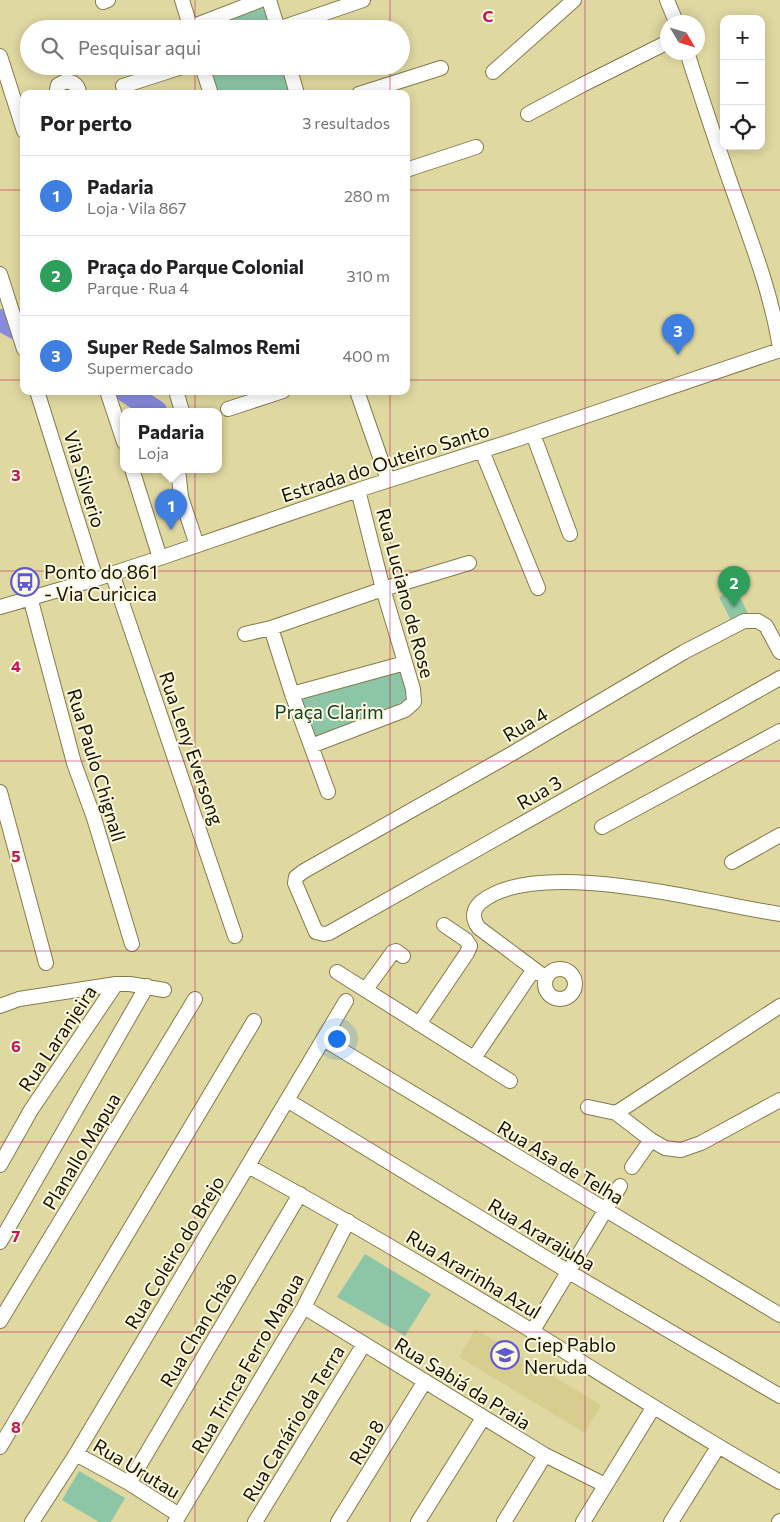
<!DOCTYPE html>
<html lang="pt">
<head>
<meta charset="utf-8">
<style>
  body { margin:0; font-family:Commissioner,sans-serif; background:#f2f2f2; color:#202124 }
  .controls { position:absolute; right:15px; top:15px; display:grid; overflow:hidden; border-radius:10px; box-shadow:0 2px 12px #0003 }
  .controls button { width:45px; height:45px; display:grid; place-items:center; padding:0; border:0; border-bottom:1px solid #e0e0e0; background:#fff; color:#202124; font:25px sans-serif }
  .compass { position:absolute; left:660px; top:15px; width:45px; height:45px; border-radius:50%; background:#fff; box-shadow:0 2px 12px #0003; rotate:128deg }
  .you { position:absolute; left:336px; top:1038px; width:18px; height:18px; margin:-12px; border:4px solid #fff; border-radius:50%; background:#1a73e8; box-shadow:0 0 0 8px #1a73e833 }
  .badge { display:grid; place-items:center; width:32px; height:32px; border-radius:50%; background:#5f59d1; color:#fff; font-size:16px; font-weight:700 }
  .pin { position:absolute; translate:-50% -41px; filter:drop-shadow(0 1px 2px #0008) }
  .pin::after { content:''; position:absolute; top:26px; width:18px; height:15px; background:inherit; clip-path:polygon(0 0,100% 0,50% 100%) }
  .popup { position:absolute; left:120px; top:408px; width:102px; height:65px; box-sizing:border-box; display:grid; place-content:center; border-radius:10px; background:#fff; filter:drop-shadow(0 1px 4px #0005); font-size:16px; white-space:nowrap; color:#757577 }
  .popup b { font-size:19px; color:#202124 }
  .popup::after { content:''; position:absolute; left:50%; top:100%; margin-left:-10px; border:10px solid transparent; border-top-color:#fff }
  .list { margin:0; padding:0; list-style:none }
  h2 { display:flex; justify-content:space-between; align-items:center; height:65px; margin:0; padding:0 20px; font-size:21px }
  h2 small { font-size:16px; font-weight:400; color:#757577 }
  .list li { display:grid; grid-template-columns:32px 1fr auto; gap:15px; align-items:center; box-sizing:border-box; height:80px; padding:0 20px; border-top:1px solid #e0e0e0 }
  .list b { display:block; font-size:19px; white-space:nowrap }
  .list p { margin:0; font-size:16px; white-space:nowrap; color:#757577 }
  .list em { font-size:16px; font-style:normal; color:#757577 }
  .icon { flex:none; width:28px; height:28px; fill:none; stroke:currentColor; stroke-width:2; stroke-linecap:round; stroke-linejoin:round }
  .map { position:relative; flex:none; width:780px; height:1522px; overflow:hidden }
  .search { position:absolute; background:#fff; box-shadow:0 2px 12px #0003; left:20px; top:20px; width:390px; height:55px; display:flex; align-items:center; gap:12px; box-sizing:border-box; padding:0 18px; border-radius:28px; color:#757577; font-size:19px }
  .panel { position:absolute; background:#fff; box-shadow:0 2px 12px #0003; left:20px; top:90px; width:390px; height:305px; border-radius:10px }
  .map>svg:first-child { display:block }
</style>
</head>
<body>
<div class="map">
<svg width="780" height="1522" viewBox="0 0 780 1522">
  <rect width="100%" height="100%" fill="#e0d8a1"/>
  <path fill="#d6cd8f" d="M475,1329L601,1405L585,1433L459,1357Z"/>
  <path fill="#8dc5a7" d="M263,6L270,29H202Z
    M208,66H281L290,94H216Z
    M736,588L749,616L733,624L719,597Z
    M405,663L414,702L311,746L292,694Z
    M365,1254L431,1294L405,1336L337,1297Z
    M79,1471L125,1498L111,1522H99L62,1500Z"/>
  <g fill="none" stroke-linecap="round" stroke-linejoin="round">
    <path stroke="#888bdd" stroke-width="22" d="M0,320L24,333
      M125,391L156,411"/>
    <defs>
      <path id="minor" d="M182,0L191,29
        M269,0L278,29
        M667,0L676,22
        M103,2L108,0
        M191,27L261,0
        M278,29L363,0
        M687,52C702,99 717,145 733,190C752,244 771,292 780,348
        M0,56L24,131
        M202,66L211,94
        M289,66L297,94
        M493,72L574,0
        M123,86L185,66
        M56,94L58,85L66,81C74,82 79,86 79,94
        M359,94L441,68
        M528,114L582,85L668,42
        M406,170L476,147
        M0,274L24,349
        M37,391L96,579
        M107,391L124,442
        M176,391L182,411
        M357,391L388,480
        M228,409L283,391
        M533,434L570,534
        M482,451L538,588
        M132,469L160,558
        M178,469L181,497L197,545
        M112,573L235,936
        M30,597L74,763L94,818L132,944
        M0,607L96,579L160,558L358,490L515,440L780,350
        M271,628L292,694L328,792
        M245,634L271,628L383,589L469,563
        M780,652L766,626L758,621H744L684,652L513,753L304,871L296,877L295,883L316,932L324,934L329,933L780,678
        M292,694L405,663
        M311,746L405,710L414,702L413,689L383,589L358,490
        M0,792L46,963
        M602,827L780,731
        M732,862L780,835
        M545 984a15 15 0 1 1 30 0a15 15 0 1 1-30 0Z
        M337,972L510,1081
        M546,978L479,928C472,919 472,910 481,902C539,855 710,904 780,914
        M366,989L393,952L396,951L403,956
        M0,1006L19,999L116,984H130L164,990
        M419,1024L467,953L470,946L466,940L444,925
        M323,1039L780,1315
        M474,1058L534,969
        M287,1100L569,1272L780,1396
        M588,1107L616,1113L651,1140L665,1148L681,1150L701,1143L780,1100
        M616,1113L780,1006
        M0,1165L31,1110L116,984
        M248,1166C344,1218 438,1274 532,1331C614,1382 695,1434 780,1482
        M632,1167L651,1140
        M0,1242L147,986
        M304,1307L545,1455L605,1485
        M0,1321L195,999
        M532,1332L620,1186
        M0,1447L254,1021
        M76,1454L129,1483L179,1515
        M129,1483L300,1194
        M32,1522L76,1454L346,1001
        M175,1522L304,1307L348,1221
        M255,1522L364,1344
        M338,1522L425,1381
        M418,1522L483,1418
        M504,1522L545,1455
        M583,1522L653,1408
        M671,1522L718,1447
        M779,1522L780,1521"/>
    </defs>
    <use href="#minor" stroke="#847c49" stroke-width="16"/>
    <use href="#minor" stroke="#fff" stroke-width="14"/>
  </g>
  <path fill="none" stroke="#c2185b" stroke-width="1" stroke-opacity="0.55" d="M195,0V29M390,0V29M585,0V1522M195,66V94M390,66V94M0,190H24M406,190H780M0,380H24M406,380H780M195,391V1522M390,391V1522M0,571H780M0,761H780M0,951H780M0,1142H780M0,1332H780"/>
  <defs>
    <symbol id="bus-ring" viewBox="-11 -11 22 22"><circle r="9.5" fill="#fcf8dd" stroke="#5f59d1" stroke-width="1.5"/><path d="M-5-6H5V4H4V6H2V4H-2V6H-4V4H-5ZM-3.5-4V0h7V-4ZM-3.5 1.2v1.5H-2V1.2ZM2 1.2v1.5H3.5V1.2Z" fill="#5f59d1"/></symbol>
    <symbol id="school-ring" viewBox="-11 -11 22 22"><circle r="9.5" fill="#fcf8dd" stroke="#5f59d1" stroke-width="1.5"/><path d="M0-5L7-2L0 1L-7-2ZM-4 1L0 2.5L4 1V4Q0 6-4 4Z" fill="#5f59d1"/></symbol>
  </defs>
  <g fill-rule="evenodd">
    <use href="#bus-ring" x="9" y="566" width="32" height="32"/>
    <use href="#school-ring" x="489" y="1339" width="32" height="32"/>
  </g>
  <g text-anchor="middle" dominant-baseline="central" stroke-width="4" stroke-linejoin="round" paint-order="stroke">
    <g font-size="19" fill="#151201" stroke="#fcf8dd">
      <text transform="translate(385 462) rotate(-18)">Estrada do Outeiro Santo</text>
      <text transform="translate(85 479) rotate(73)">Vila Silverio</text>
      <text transform="translate(406 593) rotate(75)">Rua Luciano de Rose</text>
      <text transform="translate(525 724) rotate(-31)">Rua 4</text>
      <text transform="translate(192 748) rotate(71)">Rua Leny Eversong</text>
      <text transform="translate(97 765) rotate(73)">Rua Paulo Chignall</text>
      <text transform="translate(539 792) rotate(-30)">Rua 3</text>
      <text transform="translate(57 1038) rotate(-56)">Rua Laranjeira</text>
      <text transform="translate(81 1151) rotate(-59)">Planallo Mapua</text>
      <text transform="translate(561 1162) rotate(31)">Rua Asa de Telha</text>
      <text transform="translate(542 1234) rotate(31)">Rua Ararajuba</text>
      <text transform="translate(174 1252) rotate(-59)">Rua Coleiro do Brejo</text>
      <text transform="translate(474 1274) rotate(31)">Rua Ararinha Azul</text>
      <text transform="translate(198 1329) rotate(-59)">Rua Chan Chão</text>
      <text transform="translate(247 1363) rotate(-60)">Rua Trinca Ferro Mapua</text>
      <text transform="translate(463 1383) rotate(32)">Rua Sabiá da Praia</text>
      <text transform="translate(293 1423) rotate(-59)">Rua Canário da Terra</text>
      <text transform="translate(366 1442) rotate(-59)">Rua 8</text>
      <text transform="translate(137 1468) rotate(31)">Rua Urutau</text>
    </g>
    <g font-size="19" fill="#151201" stroke="#fcf8dd" text-anchor="start">
      <text x="44" y="571">Ponto do 861<tspan x="44" dy="22">- Via Curicica</tspan></text>
      <text x="524" y="1344">Ciep Pablo<tspan x="524" dy="22">Neruda</tspan></text>
    </g>
    <g font-size="19" fill="#13402c" stroke="#fcf8dd">
      <text x="329" y="711">Praça Clarim</text>
    </g>
  </g>
  <g font-size="16" text-anchor="middle" font-weight="bold" fill="#c2185b" stroke="#fcf8dd" stroke-width="4" stroke-linejoin="round" paint-order="stroke">
    <text x="488" y="22">C</text>
    <text x="16" y="481">3</text>
    <text x="16" y="672">4</text>
    <text x="16" y="862">5</text>
    <text x="16" y="1052">6</text>
    <text x="16" y="1242">7</text>
    <text x="16" y="1433">8</text>
  </g>
</svg>
<div class="controls">
<button>+</button>
<button>−</button>
<button><svg class="icon" aria-label="locate" viewBox="0 0 24 24"><circle cx="12" cy="12" r="6"/><path d="M12 2v4M12 18v4M2 12h4M18 12h4"/></svg></button>
</div>
<svg class="compass" viewBox="-18 -18 36 36"><path d="M0-13l5 13h-10z" fill="#e53935"/><path d="M0 13l5-13h-10z" fill="#757577"/></svg>
<div class="you"></div>
<div class="pin badge" style="left:171px;top:530px;background:#3f7fe0">1</div>
<div class="popup"><b>Padaria</b>Loja</div>
<div class="pin badge" style="left:734px;top:607px;background:#2e9e5b">2</div>
<div class="pin badge" style="left:678px;top:355px;background:#3f7fe0">3</div>
<div class="search"><svg class="icon" aria-label="search" viewBox="0 0 24 24"><circle cx="10" cy="10" r="6"/><path d="M15 15l6 6"/></svg>Pesquisar aqui</div>
<section class="panel">
<h2>Por perto<small>3 resultados</small></h2>
<ul class="list">
<li><span class="badge" style="background:#3f7fe0">1</span><div><b>Padaria</b><p>Loja · Vila 867</p></div><em>280 m</em></li>
<li><span class="badge" style="background:#2e9e5b">2</span><div><b>Praça do Parque Colonial</b><p>Parque · Rua 4</p></div><em>310 m</em></li>
<li><span class="badge" style="background:#3f7fe0">3</span><div><b>Super Rede Salmos Remi</b><p>Supermercado</p></div><em>400 m</em></li>
</ul>
</section>
</div>
</body>
</html>
